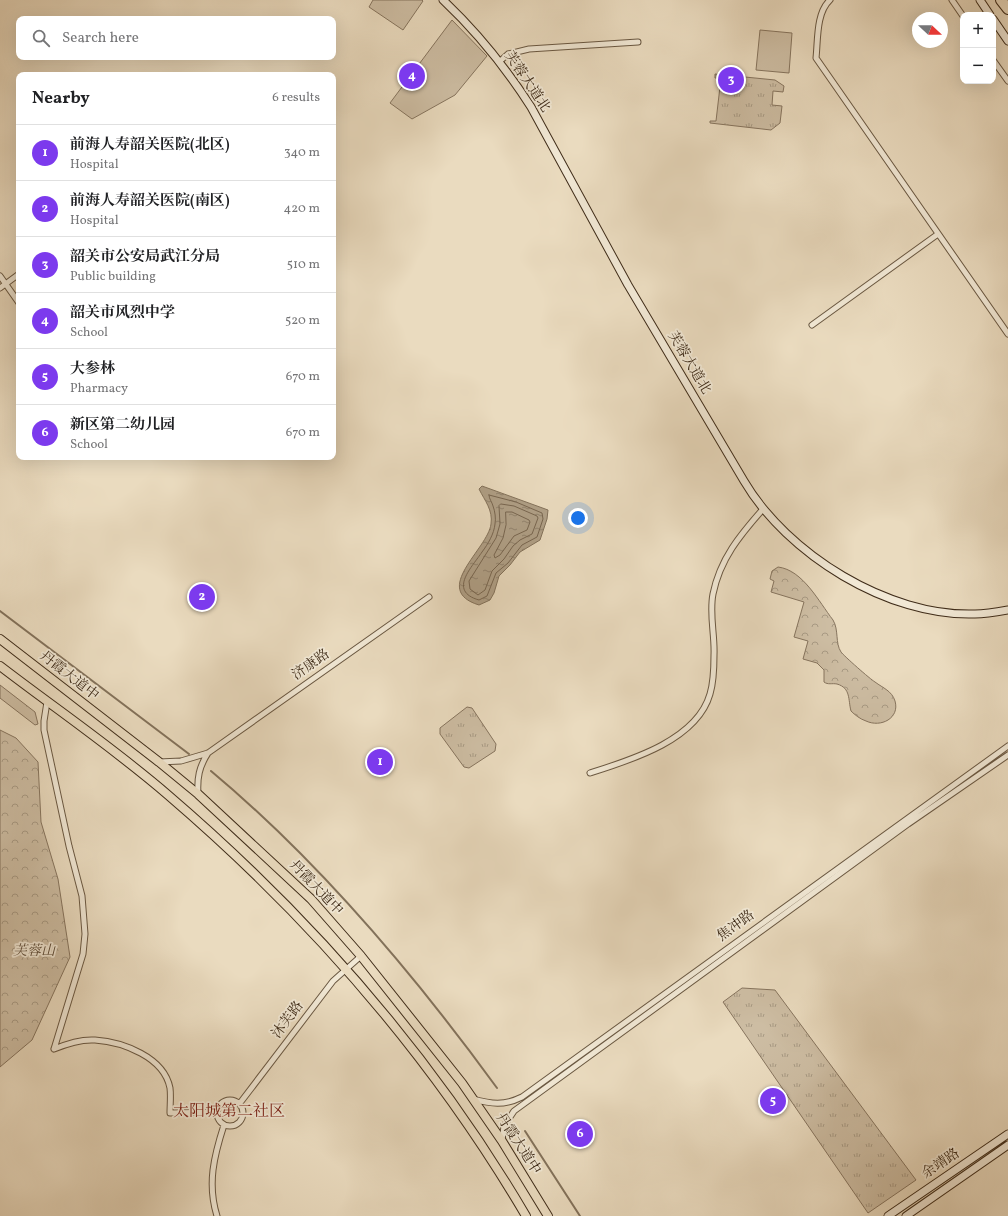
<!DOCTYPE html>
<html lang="en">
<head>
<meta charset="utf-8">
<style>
  body { margin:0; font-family:Vollkorn,"Noto Serif SC",serif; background:#f6f6f6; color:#202124 }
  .controls { position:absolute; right:12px; top:12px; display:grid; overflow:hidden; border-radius:8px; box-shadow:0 4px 16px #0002 }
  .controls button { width:36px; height:36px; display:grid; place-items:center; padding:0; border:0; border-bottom:1px solid #e0e0e0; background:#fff; color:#202124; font:20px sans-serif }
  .compass { position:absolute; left:912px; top:12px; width:36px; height:36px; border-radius:50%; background:#fff; box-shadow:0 4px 16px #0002; rotate:112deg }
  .you { position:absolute; left:578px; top:518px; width:14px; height:14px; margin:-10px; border:3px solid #fff; border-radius:50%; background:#1a73e8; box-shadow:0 0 0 6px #1a73e833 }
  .badge { display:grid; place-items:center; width:26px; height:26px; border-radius:50%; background:#7c3aed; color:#fff; font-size:13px; font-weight:700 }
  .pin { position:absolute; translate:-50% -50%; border:2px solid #fff; box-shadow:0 1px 4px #0006 }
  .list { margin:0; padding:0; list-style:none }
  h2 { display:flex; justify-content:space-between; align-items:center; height:52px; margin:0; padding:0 16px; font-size:17px }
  h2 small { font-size:13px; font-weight:400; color:#757577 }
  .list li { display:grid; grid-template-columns:26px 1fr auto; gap:12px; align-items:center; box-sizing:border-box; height:56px; padding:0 16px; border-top:1px solid #e0e0e0 }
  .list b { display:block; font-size:15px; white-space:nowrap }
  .list p { margin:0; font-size:13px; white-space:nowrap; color:#757577 }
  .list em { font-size:13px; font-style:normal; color:#757577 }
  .icon { flex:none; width:22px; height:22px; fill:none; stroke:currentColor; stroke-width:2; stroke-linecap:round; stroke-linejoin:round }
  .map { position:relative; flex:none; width:1008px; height:1216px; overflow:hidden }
  .search { position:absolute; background:#fff; box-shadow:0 4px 16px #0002; left:16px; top:16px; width:320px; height:44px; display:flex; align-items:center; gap:10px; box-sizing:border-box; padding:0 14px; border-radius:8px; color:#757577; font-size:15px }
  .panel { position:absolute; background:#fff; box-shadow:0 4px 16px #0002; left:16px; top:72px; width:320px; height:388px; border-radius:8px }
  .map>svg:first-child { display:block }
</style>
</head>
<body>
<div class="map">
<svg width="1008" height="1216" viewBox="0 0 1008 1216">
  <defs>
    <pattern id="grass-tufts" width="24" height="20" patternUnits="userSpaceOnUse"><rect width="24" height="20" fill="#cdbda3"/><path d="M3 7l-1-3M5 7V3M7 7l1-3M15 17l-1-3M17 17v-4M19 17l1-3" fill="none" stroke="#a89a84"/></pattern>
    <pattern id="forest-crowns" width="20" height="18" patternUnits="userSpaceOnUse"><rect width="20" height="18" fill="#cdbda3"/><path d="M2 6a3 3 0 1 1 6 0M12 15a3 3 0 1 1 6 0" fill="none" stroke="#a89a84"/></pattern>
    <pattern id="water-ripples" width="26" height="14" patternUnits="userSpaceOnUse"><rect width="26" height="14" fill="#b0a087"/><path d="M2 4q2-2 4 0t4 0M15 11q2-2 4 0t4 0" fill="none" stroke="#91836e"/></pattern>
  </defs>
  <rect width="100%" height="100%" fill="#eadbbf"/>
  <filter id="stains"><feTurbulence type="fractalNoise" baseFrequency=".005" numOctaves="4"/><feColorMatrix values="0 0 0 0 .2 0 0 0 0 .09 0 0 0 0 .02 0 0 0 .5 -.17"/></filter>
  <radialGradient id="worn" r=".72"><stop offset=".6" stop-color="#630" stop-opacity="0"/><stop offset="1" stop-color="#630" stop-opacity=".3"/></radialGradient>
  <path fill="url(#grass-tufts)" stroke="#86745e" d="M715,74L775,80L784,86L783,92L773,91L772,105L782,106L780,123L771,130L710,123V121H716L721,78H715Z
    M0,685L35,712L38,724L35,725L0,698Z
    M467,707L472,708L496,744L495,751L469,768L464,767L440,734V728Z
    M742,988L775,990L916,1180L868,1213L723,1002Z"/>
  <path fill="url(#forest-crowns)" stroke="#86745e" d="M778,567C803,570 819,602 833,620C839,630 835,643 841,652C844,656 870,679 875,682C883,688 892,691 895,701C900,718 881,728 866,721C860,719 855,715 851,711C848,700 851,688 837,684C832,683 828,685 824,682V670L817,663L803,659L808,641L794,637L804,602L771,592L774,581L770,579L772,571Z
    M0,730L16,738L38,762L41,822L58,879L70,957L32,1040L0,1067Z"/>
  <path fill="#cdbda3" stroke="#86745e" d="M373,0H422L423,1L403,30L369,7Z
    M452,20L487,56L455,95L412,119L390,103Z
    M760,30L792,33L789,73L756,70Z"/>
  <path fill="url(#water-ripples)" stroke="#83725b" d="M482,486L548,510L547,519L540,540L520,552L510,565L499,576L494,593L490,600L479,605C430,590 488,549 491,524C493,510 485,501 479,489Z"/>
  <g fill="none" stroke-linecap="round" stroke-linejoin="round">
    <path stroke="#786650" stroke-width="1" d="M489,495L516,502L542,513L543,519L537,537L522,545L508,563L496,573L487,596L479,600C447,591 473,566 482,552C488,544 494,534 495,524C496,519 495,511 493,506C492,502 489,499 489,495Z
      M501,504L514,506L537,516L538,518L532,534L520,540L513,546L504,559L492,571L485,590L478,595L470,589L469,581L496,538L500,524L499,506Z
      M506,512H512L529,520L530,522L527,530L514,536L500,555L495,558L494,555L503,538L506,525Z"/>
    <path stroke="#83725b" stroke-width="2" d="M0,611L189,754
      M211,771C320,862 414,974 497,1088
      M525,1131L580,1216"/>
    <defs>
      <path id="street" d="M830,0C816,13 818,40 816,58L1008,334
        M952,0L963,16
        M993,60L1008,81
        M499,62L508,54L529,49L638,42
        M0,276L19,303
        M0,288L19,274
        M812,325L938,234
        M47,702L44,721V730L69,846L82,896L85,934L83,954L54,1049
        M159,762L181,761L208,753L429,597
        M590,773C631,760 697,740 710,694C714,681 714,668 714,655C715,635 709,614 713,594C720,559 740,535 763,509
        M198,794C197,778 199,767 208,753
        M54,1049C66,1044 81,1039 95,1040C123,1042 164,1057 170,1088C171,1096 170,1105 170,1113L217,1112
        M473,1099C491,1104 504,1106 522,1097L1008,746
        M217 1113a13 13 0 1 1 26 0a13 13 0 1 1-26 0Z
        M240,1103L333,981L361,956
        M502,1140L504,1126L514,1111L908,824L1008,755
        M217,1216C207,1184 214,1156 224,1125"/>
      <path id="secondary" d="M443,0C477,32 506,68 531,107L628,285L744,481C787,554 888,617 975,614C986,614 997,612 1008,610
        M980,0L990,15
        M993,19L1008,41
        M888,1216L1008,1134
        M906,1216L1008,1145"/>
      <path id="primary" d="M0,639L159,762L198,794L311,899L361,956L462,1083L502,1141L548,1216
        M0,666C56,709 115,749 168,795C308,915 432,1056 526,1216"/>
      <path id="highway" d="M1001,0L1008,9"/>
    </defs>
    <use href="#street" stroke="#6a5842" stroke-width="7"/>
    <use href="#secondary" stroke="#3f2c19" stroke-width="9"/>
    <use href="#primary" stroke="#3f2c19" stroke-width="10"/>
    <use href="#highway" stroke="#3f2c19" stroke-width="12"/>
    <use href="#street" stroke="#f1e8d5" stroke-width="5"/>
    <use href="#secondary" stroke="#f1e8d5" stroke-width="7"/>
    <use href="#primary" stroke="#eadbbf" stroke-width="8"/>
    <use href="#highway" stroke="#eadbbf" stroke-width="10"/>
  </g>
  <g text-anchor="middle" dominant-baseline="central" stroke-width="3.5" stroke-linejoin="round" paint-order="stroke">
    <g font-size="14" fill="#3f2c19" stroke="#f1e8d5">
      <text transform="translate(527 82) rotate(56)">芙蓉大道北</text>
      <text transform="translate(689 363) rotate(59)">芙蓉大道北</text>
      <text transform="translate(311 665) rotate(-35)">济康路</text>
      <text transform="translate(69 676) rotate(38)">丹霞大道中</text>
      <text transform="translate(316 888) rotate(46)">丹霞大道中</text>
      <text transform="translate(736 926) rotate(-36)">焦冲路</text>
      <text transform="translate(288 1020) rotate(-53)">沐芙路</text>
      <text transform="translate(518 1144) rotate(57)">丹霞大道中</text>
      <text transform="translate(941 1164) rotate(-34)">余靖路</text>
    </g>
    <g font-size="14" font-style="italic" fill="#5b4935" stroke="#f1e8d5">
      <text x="34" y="951">芙蓉山</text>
    </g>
    <g font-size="16" fill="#7a1f14" stroke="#f1e8d5">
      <text x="229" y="1112">太阳城第二社区</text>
    </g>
  </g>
  <rect width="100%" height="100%" filter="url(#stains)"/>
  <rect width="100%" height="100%" fill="url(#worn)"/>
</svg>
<div class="controls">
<button>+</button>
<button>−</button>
</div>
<svg class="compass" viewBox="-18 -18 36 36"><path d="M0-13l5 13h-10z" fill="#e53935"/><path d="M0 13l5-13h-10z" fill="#757577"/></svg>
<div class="you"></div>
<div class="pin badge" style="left:380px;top:762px">1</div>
<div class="pin badge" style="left:202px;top:597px">2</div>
<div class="pin badge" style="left:731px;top:80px">3</div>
<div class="pin badge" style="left:412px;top:76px">4</div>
<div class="pin badge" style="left:773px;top:1101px">5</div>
<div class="pin badge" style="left:580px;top:1134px">6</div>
<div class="search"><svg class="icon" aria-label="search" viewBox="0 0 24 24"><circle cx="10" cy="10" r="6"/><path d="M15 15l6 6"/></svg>Search here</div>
<section class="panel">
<h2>Nearby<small>6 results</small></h2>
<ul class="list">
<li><span class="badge">1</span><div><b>前海人寿韶关医院(北区)</b><p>Hospital</p></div><em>340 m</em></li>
<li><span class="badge">2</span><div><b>前海人寿韶关医院(南区)</b><p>Hospital</p></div><em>420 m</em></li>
<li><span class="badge">3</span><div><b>韶关市公安局武江分局</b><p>Public building</p></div><em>510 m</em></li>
<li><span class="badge">4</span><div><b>韶关市风烈中学</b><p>School</p></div><em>520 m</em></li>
<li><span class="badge">5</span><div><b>大参林</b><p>Pharmacy</p></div><em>670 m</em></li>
<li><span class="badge">6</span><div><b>新区第二幼儿园</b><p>School</p></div><em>670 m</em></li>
</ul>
</section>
</div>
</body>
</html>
